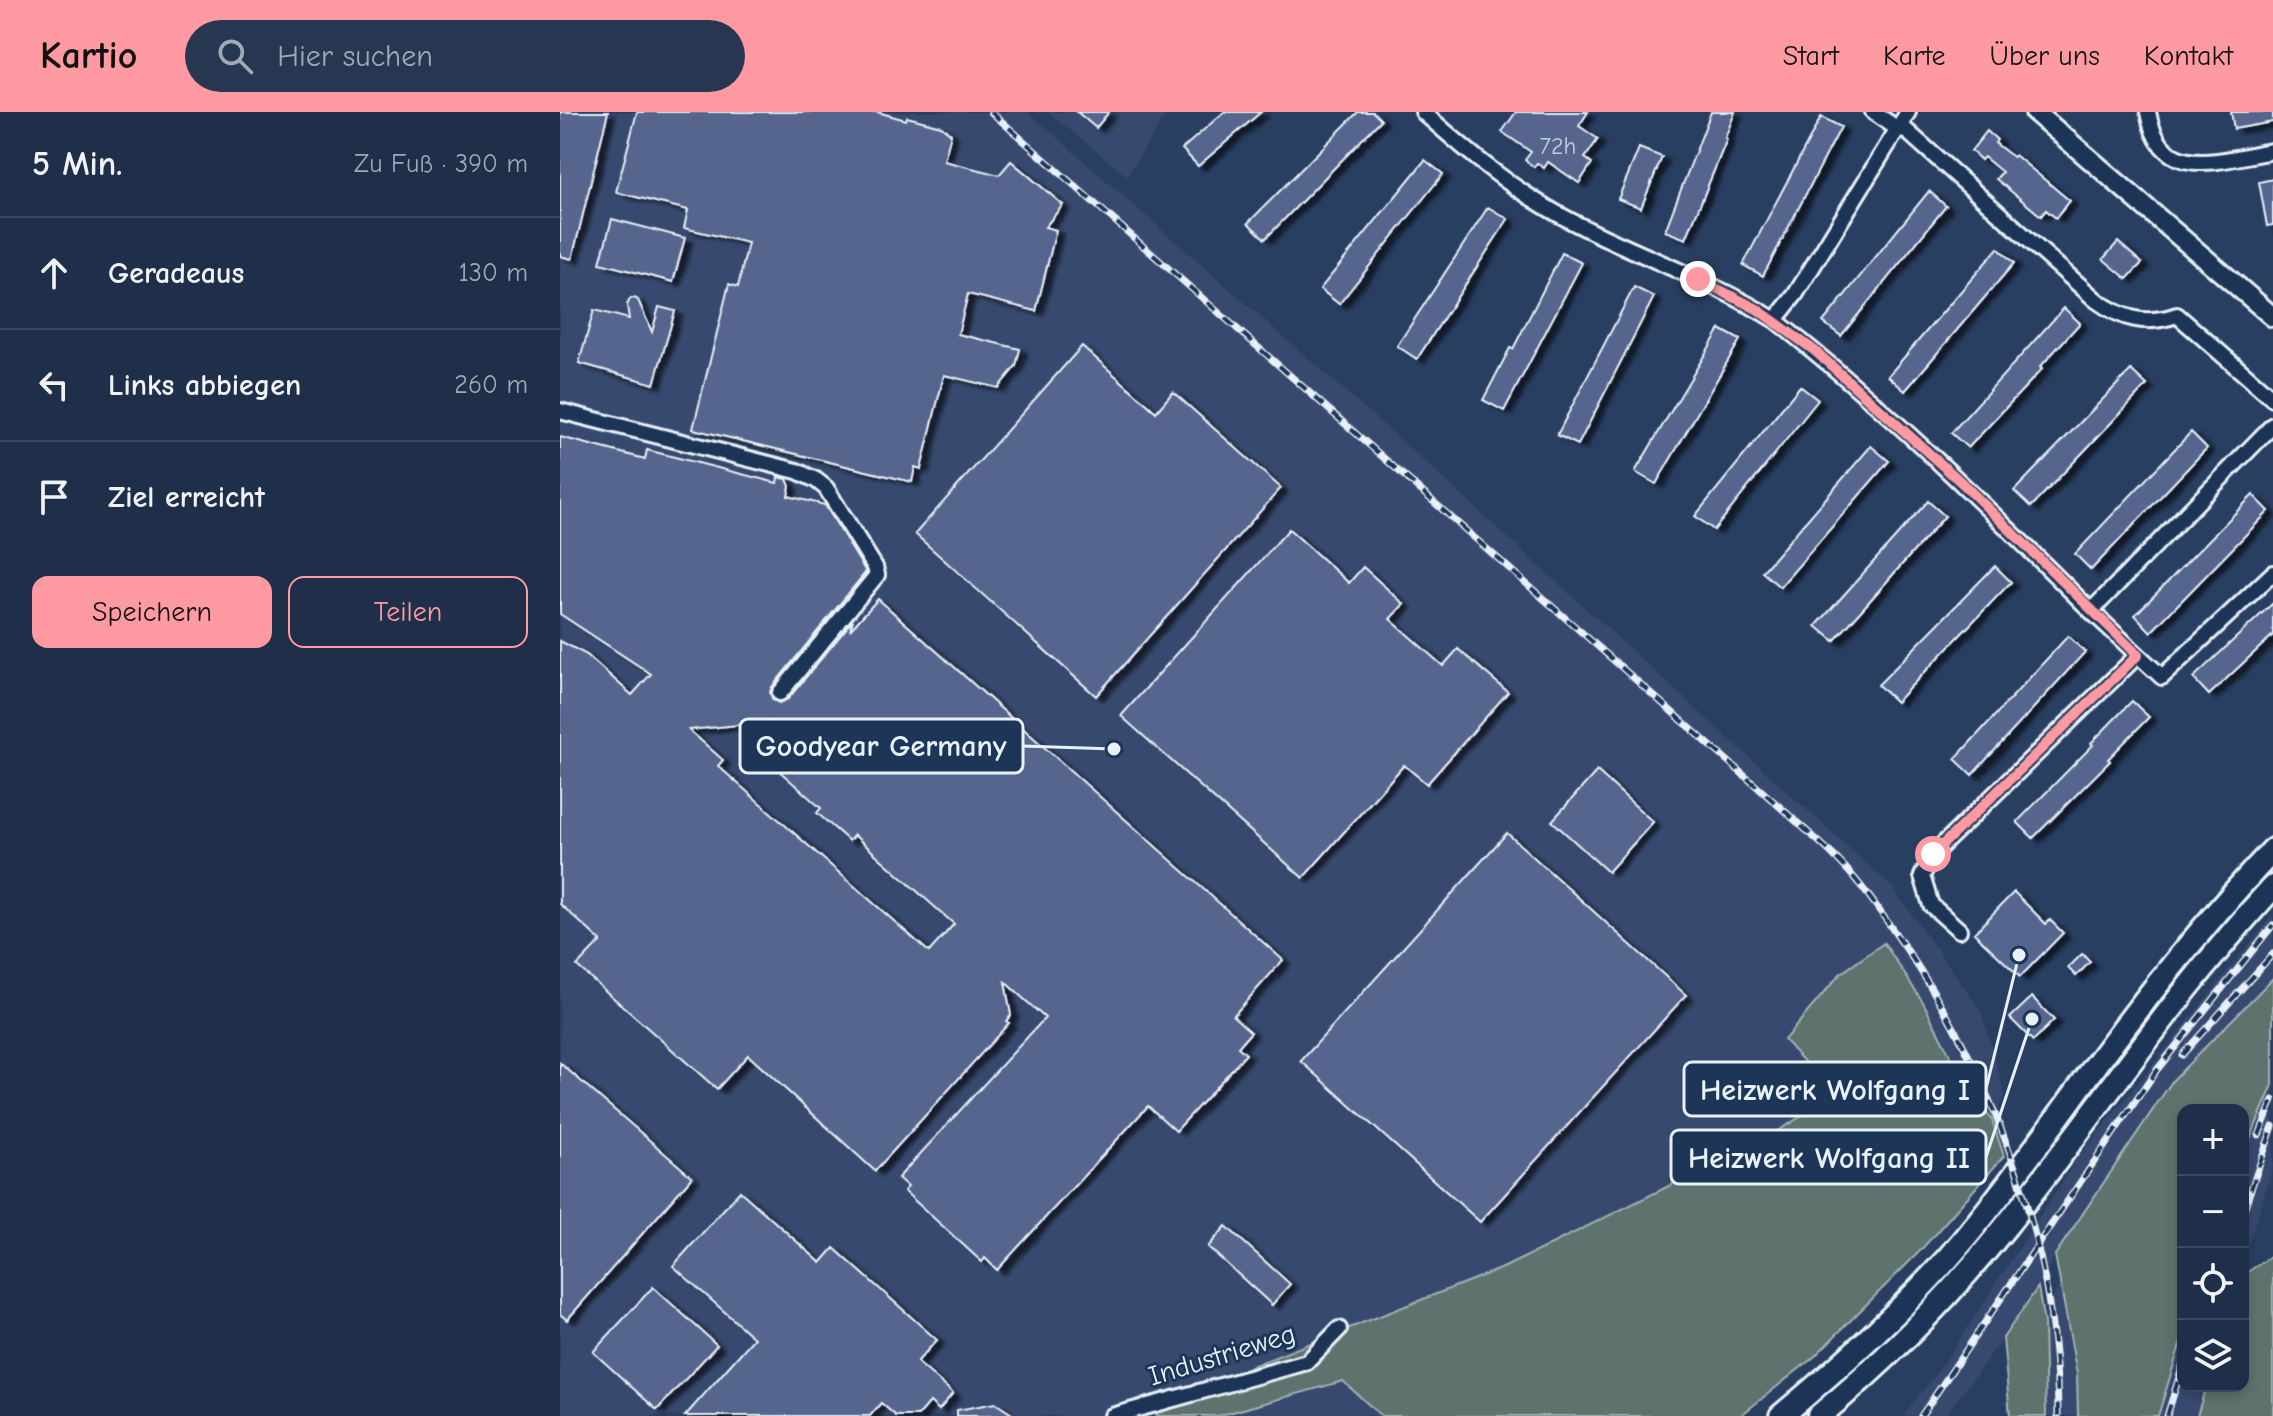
<!DOCTYPE html>
<html lang="de">
<head>
<meta charset="utf-8">
<style>
  body { margin:0; font-family:"Comic Neue",sans-serif; background:#273751; color:#f1f3f6 }
  .controls { position:absolute; right:24px; bottom:24px; display:grid; overflow:hidden; border-radius:16px; box-shadow:0 4px 12px #0003 }
  .controls button { width:72px; height:72px; display:grid; place-items:center; padding:0; border:0; border-bottom:2px solid #3c4a62; background:#1f2f4a; color:#f1f3f6; font:40px sans-serif }
  .stop { position:absolute; width:24px; height:24px; margin:-18px; border:6px solid #ff9aa2; border-radius:50%; background:#fff }
  .stop.end { background:#ff9aa2; border-color:#fff; box-shadow:0 2px 8px #0008 }
  .list { margin:0; padding:0; list-style:none }
  h2 { display:flex; justify-content:space-between; align-items:center; height:104px; margin:0; padding:0 32px; font-size:34px }
  h2 small { font-size:26px; font-weight:400; color:#a1a9b5 }
  .list li { display:grid; grid-template-columns:52px 1fr auto; gap:24px; align-items:center; box-sizing:border-box; height:112px; padding:0 32px; border-top:2px solid #3c4a62 }
  .list b { display:block; font-size:30px; white-space:nowrap }
  .list em { font-size:26px; font-style:normal; color:#a1a9b5 }
  .actions { display:flex; gap:16px; padding:24px 32px }
  .actions a { flex:1; padding:18px 0; border:2px solid #ff9aa2; border-radius:16px; text-align:center; font-size:28px; color:#ff9aa2 }
  .actions .main { background:#ff9aa2; color:#111 }
  .icon { flex:none; width:44px; height:44px; fill:none; stroke:currentColor; stroke-width:2; stroke-linecap:round; stroke-linejoin:round }
  .map { position:relative; flex:none; width:1713px; height:1304px; overflow:hidden }
  header { display:flex; align-items:center; gap:48px; box-sizing:border-box; height:112px; padding:0 40px; background:#ff9aa2; color:#111 }
  header strong { font-size:38px }
  nav { display:flex; gap:44px; margin-inline-start:auto; font-size:28px }
  .search { width:560px; height:72px; background:#273751; display:flex; align-items:center; gap:20px; box-sizing:border-box; padding:0 28px; border-radius:44px; color:#a1a9b5; font-size:30px }
  main { display:flex }
  aside { flex:1; background:#1f2f4a }
  .map>svg:first-child { display:block }
</style>
</head>
<body>
<header>
<strong>Kartio</strong>
<div class="search"><svg class="icon" aria-label="search" viewBox="0 0 24 24"><circle cx="10" cy="10" r="6"/><path d="M15 15l6 6"/></svg>Hier suchen</div>
<nav><a>Start</a><a>Karte</a><a>Über uns</a><a>Kontakt</a></nav>
</header>
<main>
<aside>
<h2>5 Min.<small>Zu Fuß · 390 m</small></h2>
<ul class="list">
<li><svg class="icon" aria-label="ahead" viewBox="0 0 24 24"><path d="M12 20V5M6 11l6-6 6 6"/></svg><div><b>Geradeaus</b></div><em>130 m</em></li>
<li><svg class="icon" aria-label="left" viewBox="0 0 24 24"><path d="M17 20v-9H6M10 6l-5 5 5 5"/></svg><div><b>Links abbiegen</b></div><em>260 m</em></li>
<li><svg class="icon" aria-label="arrive" viewBox="0 0 24 24"><path d="M6 21V4h12l-3 4 3 4H6"/></svg><div><b>Ziel erreicht</b></div></li>
</ul>
<div class="actions"><a class="main">Speichern</a><a>Teilen</a></div>
</aside>
<div class="map">
<svg width="1713" height="1304" viewBox="0 0 1713 1304">
  <defs>
    <filter id="shadow"><feDropShadow dx="7" dy="4" stdDeviation="2" flood-color="#0009"/></filter>
  </defs>
  <rect width="100%" height="100%" fill="#293f62"/>
  <filter id="ink" filterUnits="userSpaceOnUse"><feTurbulence type="fractalNoise" baseFrequency=".0125" numOctaves="2"/><feDisplacementMap in="SourceGraphic" scale="16" xChannelSelector="R" yChannelSelector="G"/><feConvolveMatrix kernelMatrix="1 2 1 2 8 2 1 2 1" color-interpolation-filters="sRGB"/></filter>
  <g filter="url(#ink)">
    <path fill="#374a6f" d="M0,0H468L825,314L1332,775L1421,899L1445,983L1432,1008L1407,977L1363,890L1326,835L1408,1056L1136,1304H0Z
      M488,0H607L567,64Z
      M1713,803V866L1613,968L1495,1143L1478,1175L1443,1226L1385,1304H1343L1378,1260L1518,1046Z
      M1713,973V1054L1683,1149V1043Z
      M1500,1169L1517,1262L1518,1304H1486L1484,1211Z
      M1623,1223V1274H1646L1637,1304H1598Z"/>
    <path fill="#5e736e" stroke="#a3b2b3" stroke-width="2" d="M1324,831L1363,890L1407,977L1432,1008L1444,1044L1359,1140L1254,1245L1180,1304H821L783,1269L658,1304H598L594,1301C630,1290 661,1276 692,1254L945,1155L1208,1025L1275,983L1224,928L1280,862Z
      M1713,866V973L1683,1043V998H1623V1223L1598,1304H1518L1517,1262L1495,1143L1613,968Z
      M1713,1143V1304H1637L1646,1274H1683V1163Z
      M1478,1175L1484,1211L1486,1304H1450L1443,1226Z"/>
    <path fill="#57658d" stroke="#e8f1f8" stroke-width="2" fill-rule="evenodd" filter="url(#shadow)" d="M0,0H48L12,147L0,144Z
      M77,0H317L346,8L347,5L381,14L391,22L384,49L439,63L451,49L503,93L485,115L496,118L476,199L408,182L398,222L460,237L456,254L438,276L384,263L361,357L355,355L352,370L133,317L169,172L178,175L188,131L124,116L128,98L56,80Z
      M517,0H549L536,16Z
      M664,0H701L638,54L622,37Z
      M798,0H813L821,8L705,127L688,111Z
      M956,0H1028L1019,14L1038,27L1025,46L1032,51L1019,71L988,50L984,56L977,51L974,55L965,48L971,40L942,20Z
      M1151,0H1175L1165,26L1167,27L1126,127L1105,119Z
      M1671,0H1713V10L1674,17Z
      M1261,5L1281,15L1203,164L1183,153Z
      M1427,19L1437,28L1435,31L1453,45L1455,43L1510,89L1496,106L1486,98L1481,104L1436,67L1442,60L1424,45L1421,48L1411,39Z
      M1079,36L1102,45L1081,96L1058,87Z
      M865,48L883,62L779,192L760,177Z
      M1713,67V113L1707,114L1699,70Z
      M1369,79L1386,94L1281,224L1263,210Z
      M928,95L948,107L857,247L837,234Z
      M52,107L125,126L113,170L40,151Z
      M1558,130L1582,151L1567,167L1543,147Z
      M1438,136L1454,151L1345,279L1328,264Z
      M1002,141L1022,151L944,299L923,288L950,236L953,237Z
      M1074,175L1094,185L1018,333L997,323Z
      M74,186L78,188L92,220L99,195L115,199L94,272L19,251L34,198L69,207L67,193L70,187Z
      M1504,196L1520,211L1480,255L1482,257L1408,336L1391,321Z
      M1160,217L1180,228L1096,372L1075,360Z
      M522,234L596,300L613,280L721,376L536,584L355,422Z
      M1571,258L1587,273L1471,395L1454,379Z
      M1240,274L1258,288L1154,418L1135,404Z
      M1631,320L1647,336L1531,458L1515,442Z
      M0,325L85,347L87,338L217,371L218,365L227,367L230,374L228,384L265,393L306,460L212,575L210,580L213,588L219,591L228,587L293,508L290,518L318,487L723,848L673,904L691,920L678,935L686,942L616,1019L588,994L437,1158L425,1146L422,1150L344,1079L348,1075L338,1066L485,906L445,870L451,903L446,909L449,911L315,1059L188,943L157,977L17,854L41,829L0,792V529L27,543L72,583L91,562L0,502ZM208,610L189,632L261,696L257,701L289,729L294,723L394,812L369,840L158,654L163,648L129,618Z
      M1311,334L1329,349L1220,475L1202,460Z
      M1693,383L1709,399L1591,520L1575,503Z
      M1368,389L1385,404L1274,529L1256,514Z
      M729,417L789,471L803,455L844,492L830,507L883,554L898,537L948,580L867,672L844,653L743,766L561,604Z
      M1435,454L1451,470L1336,590L1318,573Z
      M1713,491V523L1649,583L1633,566Z
      M1508,524L1525,540L1412,663L1395,647Z
      M1572,589L1589,605L1548,647L1550,649L1473,726L1457,710L1533,633L1531,631Z
      M1037,659L1093,710L1048,760L992,709Z
      M947,721L1126,883L920,1110L741,949Z
      M1454,780L1486,812L1490,808L1503,821L1460,865L1414,821Z
      M1522,842L1530,850L1516,864L1508,856Z
      M1472,885L1494,908L1473,929L1450,906Z
      M0,951L132,1065L7,1208L0,1202Z
      M180,1079L261,1151L274,1136L377,1228L357,1250L393,1281L379,1298L370,1290L358,1304H336L321,1291L310,1304H125L194,1226L113,1154Z
      M666,1114L730,1172L712,1193L648,1135Z
      M93,1175L157,1233L97,1298L33,1240Z
      M435,1291L455,1304H397V1298Z"/>
    <g fill="none" stroke-linecap="round" stroke-linejoin="round">
      <defs>
        <path id="minor" d="M863,0C909,41 956,81 1011,109C1078,144 1151,168 1215,208L1235,183L1348,0
          M1313,0L1338,17
          M1588,0C1601,73 1661,47 1713,39
          M1340,13L1536,188C1562,207 1585,214 1617,203L1713,287
          M1215,208C1327,296 1430,398 1531,499
          M0,299L237,359L256,368L266,376L315,455L317,463L220,581
          M1578,543L1602,565L1713,461
          M1399,818L1371,793L1362,764L1373,742L1578,543L1531,499L1713,313
          M552,1304L747,1250L779,1217"/>
        <path id="major" d="M1475,0L1713,205"/>
        <path id="highway" d="M1221,1304C1280,1255 1337,1203 1388,1146C1446,1079 1497,1005 1550,934C1601,866 1655,799 1713,738
          M1259,1304C1328,1247 1391,1183 1446,1114C1536,1001 1615,881 1713,775"/>
      </defs>
      <use href="#minor" stroke="#e8f1f8" stroke-width="20"/>
      <use href="#major" stroke="#e8f1f8" stroke-width="24"/>
      <use href="#highway" stroke="#e8f1f8" stroke-width="28"/>
      <use href="#minor" stroke="#1d3557" stroke-width="14"/>
      <use href="#major" stroke="#1d3557" stroke-width="18"/>
      <use href="#highway" stroke="#1d3557" stroke-width="22"/>
      <defs>
        <path id="rail" d="M431,0L1228,702C1244,717 1262,731 1277,747C1304,774 1325,807 1347,838C1439,975 1497,1138 1498,1304
          M1622,943L1713,842
          M1699,1023L1713,988
          M1683,1100L1713,1014
          M1361,1304L1596,959L1713,813
          M1607,1304L1623,1252"/>
      </defs>
      <use href="#rail" stroke="#e8f1f8" stroke-width="7"/>
      <use href="#rail" stroke="#1d3557" stroke-width="4" stroke-dasharray="12" stroke-linecap="butt"/>
    </g>
  </g>
  <g fill="none" stroke-linecap="round" stroke-linejoin="round" filter="url(#ink)">
    <path stroke="#ff9aa2" stroke-width="10" d="M1138,167L1197,197L1255,239L1402,371L1578,543L1373,742"/>
  </g>
  <g text-anchor="middle" dominant-baseline="central" stroke-width="6" stroke-linejoin="round" paint-order="stroke">
    <g font-size="24" fill="#c4cedd">
      <text x="998" y="34">72h</text>
    </g>
    <g font-size="28" fill="#e8f1f8" stroke="#1d3557">
      <text transform="translate(662 1243) rotate(-17)">Industrieweg</text>
    </g>
  </g>
  <path fill="none" stroke="#e8f1f8" stroke-width="3" d="M554 637L463 634M1459 843L1426 977M1472 907L1426 1045"/>
  <g fill="#e8f1f8" stroke="#1d3557" stroke-width="3">
    <circle cx="554" cy="637" r="8"/>
    <circle cx="1459" cy="843" r="8"/>
    <circle cx="1472" cy="907" r="8"/>
  </g>
  <g fill="#1d3557" stroke="#e8f1f8" stroke-width="3">
    <rect x="180" y="607" width="283" height="54" rx="8"/>
    <rect x="1124" y="950" width="302" height="54" rx="8"/>
    <rect x="1111" y="1018" width="315" height="54" rx="8"/>
  </g>
  <g font-size="30" text-anchor="middle" font-weight="bold" fill="#e8f1f8">
    <text x="321" y="644">Goodyear Germany</text>
    <text x="1275" y="988">Heizwerk Wolfgang I</text>
    <text x="1269" y="1056">Heizwerk Wolfgang II</text>
  </g>
</svg>
<div class="controls">
<button>+</button>
<button>−</button>
<button><svg class="icon" aria-label="locate" viewBox="0 0 24 24"><circle cx="12" cy="12" r="6"/><path d="M12 2v4M12 18v4M2 12h4M18 12h4"/></svg></button>
<button><svg class="icon" aria-label="layers" viewBox="0 0 24 24"><path d="M12 4l9 5-9 5-9-5zM3 14l9 5 9-5"/></svg></button>
</div>
<div class="stop" style="left:1373px;top:742px"></div>
<div class="stop end" style="left:1138px;top:167px"></div>
</div>
</main>
</body>
</html>
